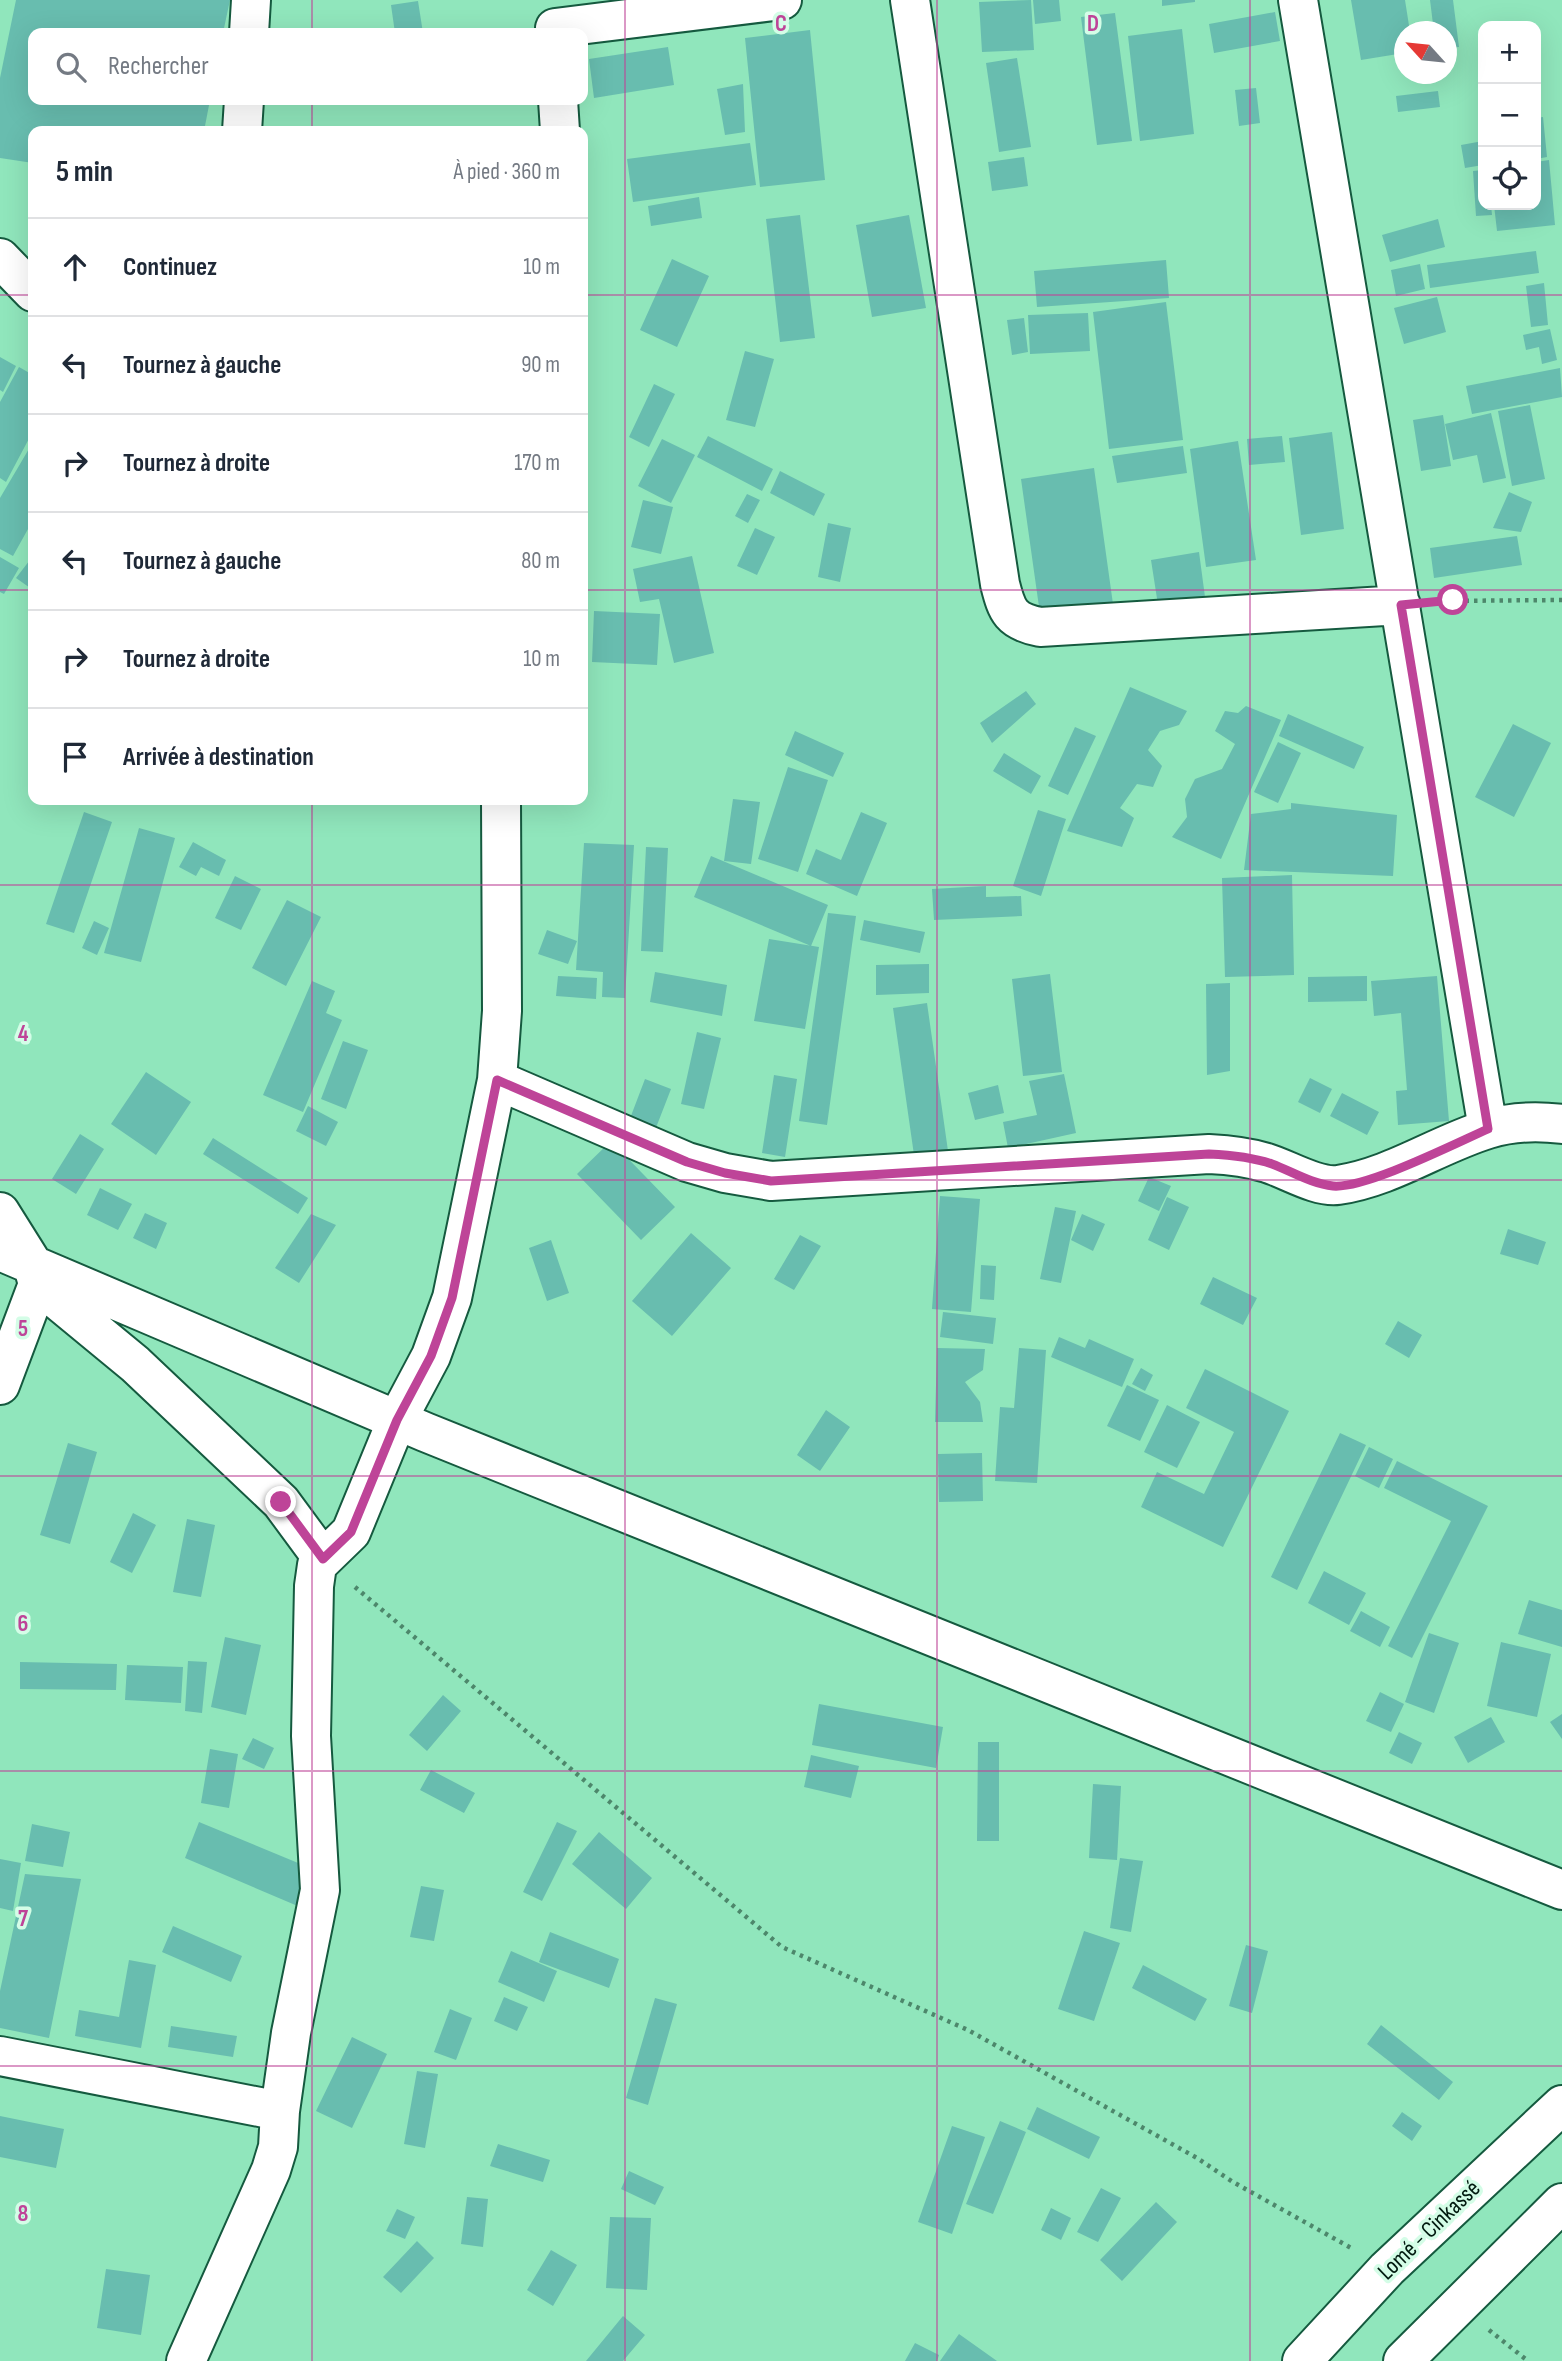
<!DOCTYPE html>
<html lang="fr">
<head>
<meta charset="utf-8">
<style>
  body { margin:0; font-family:"Sofia Sans Condensed",sans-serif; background:#f2f2f3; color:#1f2937 }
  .controls { position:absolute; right:21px; top:21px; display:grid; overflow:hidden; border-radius:14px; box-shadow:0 7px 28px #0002 }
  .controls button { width:63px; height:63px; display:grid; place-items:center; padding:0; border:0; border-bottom:2px solid #e0e1e3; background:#fff; color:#1f2937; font:35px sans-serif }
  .compass { position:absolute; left:1394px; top:21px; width:63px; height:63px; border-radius:50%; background:#fff; box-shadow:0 7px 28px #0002; rotate:297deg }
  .stop { position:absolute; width:21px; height:21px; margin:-16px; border:5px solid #be4498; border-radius:50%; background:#fff }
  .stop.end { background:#be4498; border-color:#fff; box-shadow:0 2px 7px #0008 }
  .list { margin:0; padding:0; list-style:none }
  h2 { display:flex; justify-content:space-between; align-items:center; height:91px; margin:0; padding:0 28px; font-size:30px }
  h2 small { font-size:23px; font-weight:400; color:#747a83 }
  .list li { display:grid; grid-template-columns:46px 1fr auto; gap:21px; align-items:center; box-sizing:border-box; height:98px; padding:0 28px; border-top:2px solid #e0e1e3 }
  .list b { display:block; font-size:26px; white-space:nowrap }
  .list em { font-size:23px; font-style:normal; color:#747a83 }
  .icon { flex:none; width:38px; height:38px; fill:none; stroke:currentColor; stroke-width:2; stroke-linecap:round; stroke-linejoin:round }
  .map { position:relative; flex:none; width:1562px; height:2361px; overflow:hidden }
  .search { position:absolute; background:#fff; box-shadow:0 7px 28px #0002; left:28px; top:28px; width:560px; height:77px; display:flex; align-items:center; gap:18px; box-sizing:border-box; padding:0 24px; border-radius:14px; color:#747a83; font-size:26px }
  .panel { position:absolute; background:#fff; box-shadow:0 7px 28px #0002; left:28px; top:126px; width:560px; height:679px; border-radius:14px }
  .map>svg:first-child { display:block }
</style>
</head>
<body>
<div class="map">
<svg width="1562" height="2361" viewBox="0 0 1562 2361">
  <rect width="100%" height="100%" fill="#90e6bc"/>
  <path fill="#68bdaf" d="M16,0H230L223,33H33V100H210L204,131H33V163L0,158V78Z
    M1031,0L1034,50L982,52L979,2Z
    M1033,0H1059L1061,21L1035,24Z
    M1162,0H1195V2L1162,6Z
    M1351,0H1405L1410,32H1404V53L1361,60Z
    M1430,0H1453L1459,47L1446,48V32H1434Z
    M418,1L423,33H395L391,5Z
    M1275,12L1280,41L1214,53L1209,24Z
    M1115,13L1132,141L1097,145L1081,17Z
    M1182,29L1194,134L1140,141L1128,36Z
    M810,30L825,180L760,187L745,38Z
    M668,47L674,85L594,98L589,59Z
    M1017,58L1031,147L999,152L986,63Z
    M743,84L745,132L725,135L717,89Z
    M1256,88L1260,123L1239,126L1235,90Z
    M1438,91L1440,107L1398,112L1396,96Z
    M1543,117L1547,157L1536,159V118Z
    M1483,141V165L1465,168L1461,145Z
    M750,143L756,185L633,202L627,159Z
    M1024,157L1028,186L992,191L988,162Z
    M1549,160L1555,225L1497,231L1494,205H1536V162Z
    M1483,170V205H1491L1492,215L1476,216L1473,171Z
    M699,197L702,218L651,226L648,206Z
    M800,215L815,338L780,342L766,219Z
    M909,215L926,308L872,317L856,225Z
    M1438,219L1445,247L1390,262L1382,235Z
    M1536,251L1539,273L1430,288L1427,265Z
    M672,259L709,276L677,347L640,330Z
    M1166,260L1169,298L1037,307L1034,271Z
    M1420,264L1425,289L1396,296L1391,270Z
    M1544,283L1548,325L1531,327L1526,286Z
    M1437,297L1446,332L1404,344L1394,308Z
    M1166,302L1183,440L1109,449L1093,312Z
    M1088,313L1090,351L1030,354L1028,315Z
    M1024,318L1028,352L1012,355L1007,320Z
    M1550,329L1557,360L1542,364L1539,347L1526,350L1523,335Z
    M745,351L774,359L755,427L726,420Z
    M0,357L16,366L3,392L0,390Z
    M19,367L33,375V431L6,482L0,478V402Z
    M1560,368L1562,397L1472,414L1466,386Z
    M654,384L675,394L649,447L629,437Z
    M1530,405L1545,479L1512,486L1498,411Z
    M1491,413L1506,478L1483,483L1477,455L1453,460L1445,424Z
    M1443,415L1451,466L1421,471L1413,420Z
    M1332,432L1344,529L1301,535L1289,438Z
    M708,436L773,469L762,491L697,457Z
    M1282,436L1285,462L1249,465L1247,439Z
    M662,439L695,455L671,503L638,486Z
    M1238,441L1256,560L1206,567L1190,449Z
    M33,442V490L28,501L33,510V520L13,556L0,549V498Z
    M1183,446L1187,473L1117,483L1112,456Z
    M1094,468L1113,604L1040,614L1021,479Z
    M780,471L825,494L814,516L770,493Z
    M1509,492L1532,502L1521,532L1493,528Z
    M747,494L760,500L748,523L735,516Z
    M643,500L673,507L661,554L631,547Z
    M828,523L851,528L840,582L818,577Z
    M755,528L775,537L757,575L737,566Z
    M1517,536L1522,565L1434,578L1430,548Z
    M1199,552L1205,597L1158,605L1151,560Z
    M33,556V590L16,578Z
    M692,556L714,653L674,663L659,599L640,602L633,569Z
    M0,557L19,568L4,594L0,592Z
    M594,611L660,614L657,665L592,662Z
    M1130,687L1187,711L1179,725L1160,731L1148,750L1162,766L1153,787L1137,784L1120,808L1134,818L1122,847L1067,831Z
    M1026,691L1036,704L992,743L980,723Z
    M1246,706L1281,720L1221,859L1172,837L1187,817L1185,799L1195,779L1222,769L1235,744L1215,731L1225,711L1238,713Z
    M1288,714L1364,747L1354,769L1279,736Z
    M1513,724L1551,743L1514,817L1475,797Z
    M1075,727L1096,736L1068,795L1048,786Z
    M795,731L844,753L833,777L785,755Z
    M1278,742L1301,753L1278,803L1254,792Z
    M1004,753L1041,776L1031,794L993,771Z
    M788,767L828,780L798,872L758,859Z
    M733,799L760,802L751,864L724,861Z
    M1291,803L1397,815L1393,876L1244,870L1251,814L1291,809Z
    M1038,810L1066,819L1041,896L1013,886Z
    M84,812L112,822L74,933L46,924Z
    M861,812L887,823L857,896L806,874L816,849L841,860Z
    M139,828L175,838L141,962L104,953Z
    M193,842L226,860L219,876L201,867L196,876L179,867Z
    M584,843L634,845L625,998L602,997L603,972L576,970Z
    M646,847L668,848L663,952L641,951Z
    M711,856L828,905L811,946L694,897Z
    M1292,875L1294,975L1225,977L1222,878Z
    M235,876L261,889L241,930L215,918Z
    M986,886V897L1021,896L1022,916L934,920L932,889Z
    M287,900L321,917L286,986L252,968Z
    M828,913L856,916L827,1125L799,1121Z
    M864,920L925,932L920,953L860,940Z
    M94,921L109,928L97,955L82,948Z
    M547,930L577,941L568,964L538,954Z
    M769,939L819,947L805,1029L754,1021Z
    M929,964V993L876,995V965Z
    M655,972L727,985L722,1016L650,1002Z
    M1050,974L1062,1072L1023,1076L1012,979Z
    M558,976L597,978L596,999L556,996Z
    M1367,976V1001L1308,1002V977Z
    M1437,976L1449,1121L1398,1125L1396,1091L1407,1090L1401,1013L1374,1016L1371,981Z
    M312,981L335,991L326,1013L342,1020L303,1112L263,1095Z
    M1230,983V1071L1207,1075L1206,984Z
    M927,1003L948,1151L914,1155L893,1008Z
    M697,1032L721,1038L704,1109L681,1104Z
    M343,1041L368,1050L346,1109L321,1099Z
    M146,1072L191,1102L156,1155L111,1124Z
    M1064,1074L1076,1133L1008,1148L1003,1122L1037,1115L1029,1081Z
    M774,1075L797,1079L785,1157L762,1153Z
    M1310,1078L1332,1089L1320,1113L1298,1102Z
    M645,1079L671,1089L652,1138L626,1129Z
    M998,1085L1004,1113L975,1120L968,1093Z
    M1342,1093L1379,1112L1367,1135L1330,1116Z
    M308,1106L338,1122L326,1146L296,1131Z
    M80,1134L104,1149L76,1194L52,1179Z
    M213,1138L308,1198L298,1214L203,1154Z
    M611,1141L675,1207L641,1240L577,1174Z
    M1149,1177L1171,1186L1159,1211L1138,1201Z
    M100,1188L132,1204L118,1230L87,1215Z
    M940,1196L980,1199L971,1312L932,1309Z
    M1167,1197L1189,1207L1169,1250L1148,1240Z
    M1055,1207L1076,1211L1061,1283L1040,1279Z
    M145,1213L167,1223L156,1249L133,1238Z
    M311,1214L336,1225L299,1283L275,1268Z
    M1082,1214L1105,1224L1093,1251L1071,1240Z
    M1508,1229L1546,1242L1538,1265L1500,1254Z
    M691,1233L731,1268L672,1336L632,1301Z
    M800,1235L821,1246L794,1290L774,1279Z
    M551,1240L569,1293L547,1301L529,1248Z
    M981,1265L996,1266L994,1300L980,1299Z
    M1213,1277L1257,1298L1243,1325L1200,1304Z
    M943,1312L996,1318L993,1344L940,1337Z
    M1398,1321L1422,1335L1409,1358L1385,1344Z
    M1059,1337L1085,1348L1089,1339L1134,1359L1122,1387L1051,1357Z
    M937,1348L985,1349L983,1370L965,1382L980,1402L983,1422H935Z
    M1019,1348L1046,1350L1037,1483L995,1481L1000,1407L1014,1408Z
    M1141,1368L1153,1375L1145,1391L1132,1384Z
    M1205,1369L1289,1411L1223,1547L1141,1507L1157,1472L1204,1494L1234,1432L1186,1408Z
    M1127,1385L1159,1400L1140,1441L1107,1426Z
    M1167,1405L1200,1422L1177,1468L1144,1452Z
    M826,1410L850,1427L820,1471L797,1455Z
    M1340,1433L1366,1445L1297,1590L1271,1577Z
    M68,1443L97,1452L70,1544L40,1535Z
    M1369,1447L1393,1459L1379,1488L1355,1476Z
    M982,1453L983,1501L939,1502L938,1454Z
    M1397,1461L1488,1506L1412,1658L1388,1646L1451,1521L1384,1488Z
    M133,1513L156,1525L132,1573L110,1562Z
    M187,1519L215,1525L201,1597L173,1592Z
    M1324,1571L1366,1593L1349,1625L1308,1603Z
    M1529,1600L1562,1610V1647L1518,1634Z
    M1361,1611L1390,1627L1380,1647L1350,1631Z
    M1429,1633L1459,1643L1434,1713L1405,1702Z
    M225,1637L261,1645L246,1715L211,1707Z
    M1501,1642L1551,1654L1537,1717L1487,1706Z
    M188,1661L207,1662L202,1713L185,1711Z
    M20,1662L117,1664L116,1690L20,1689Z
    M127,1665L183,1667L181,1703L125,1700Z
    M1380,1692L1404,1704L1391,1732L1366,1721Z
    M443,1695L461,1711L427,1751L409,1735Z
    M819,1704L943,1727L936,1768L812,1745Z
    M1562,1714V1739L1550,1722Z
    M1491,1717L1505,1742L1468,1763L1454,1737Z
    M1399,1732L1422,1743L1412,1764L1389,1753Z
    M253,1738L274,1748L264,1769L242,1759Z
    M978,1742H999V1841H977Z
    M210,1749L238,1754L229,1808L201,1803Z
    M811,1755L859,1766L851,1798L804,1787Z
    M431,1770L475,1793L464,1813L420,1790Z
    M1093,1784L1121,1786L1117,1860L1089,1858Z
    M199,1822L315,1870L300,1907L185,1858Z
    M557,1822L577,1831L542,1901L523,1892Z
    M32,1824L70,1832L63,1867L25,1861Z
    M599,1832L652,1878L626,1909L572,1864Z
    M1120,1858L1143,1861L1131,1932L1110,1928Z
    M0,1859L21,1863L13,1911L0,1908Z
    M25,1874L81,1879L49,2038L0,2028V1991Z
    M421,1886L444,1890L434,1941L410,1937Z
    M173,1926L242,1956L231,1982L162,1952Z
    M1084,1931L1120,1943L1094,2021L1058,2009Z
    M550,1932L619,1959L609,1988L539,1962Z
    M1246,1945L1268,1951L1252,2013L1229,2006Z
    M511,1951L557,1971L544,2002L498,1982Z
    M129,1960L156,1965L141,2048L75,2036L79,2010L119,2017Z
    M1143,1965L1207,1999L1195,2021L1132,1988Z
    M504,1997L528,2007L517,2031L494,2021Z
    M655,1998L677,2004L648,2105L626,2098Z
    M450,2009L472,2018L456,2060L434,2052Z
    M1381,2025L1453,2082L1439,2100L1367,2044Z
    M171,2026L237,2036L233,2057L168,2047Z
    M352,2037L387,2054L352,2128L316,2111Z
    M417,2071L438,2074L425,2148L404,2144Z
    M1037,2107L1100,2137L1089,2159L1027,2129Z
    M1402,2112L1422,2126L1412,2141L1392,2126Z
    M0,2116L64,2129L56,2168L0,2157Z
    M1000,2121L1026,2132L993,2214L966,2204Z
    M952,2126L985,2137L952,2234L918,2222Z
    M498,2144L550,2160L543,2182L490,2166Z
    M629,2171L664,2187L655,2205L621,2189Z
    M1101,2188L1121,2198L1098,2242L1077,2232Z
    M467,2197L488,2199L483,2247L461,2244Z
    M1156,2202L1177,2222L1122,2281L1100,2260Z
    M1051,2208L1071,2218L1061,2240L1041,2230Z
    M397,2209L415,2217L405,2239L386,2231Z
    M610,2217L651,2218L647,2290L606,2288Z
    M417,2241L434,2258L401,2293L383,2277Z
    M551,2250L577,2265L553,2306L527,2290Z
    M106,2269L150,2275L141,2335L97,2328Z
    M623,2316L645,2335L623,2361H586Z
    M959,2334L997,2361H940Z
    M915,2343L939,2355L937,2361H905Z"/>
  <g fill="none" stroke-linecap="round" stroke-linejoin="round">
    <defs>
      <path id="minor" d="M910,0L1000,584C1007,612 1011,621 1040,627L1401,605
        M1298,0L1488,1129
        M555,28L782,0
        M249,33L251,0
        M558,100L560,131
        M242,131L244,100
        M0,258L33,292
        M501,800L502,1011L497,1080L687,1162L725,1173L771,1181L1209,1154C1229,1155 1248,1157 1267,1163C1287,1169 1317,1188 1338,1185C1392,1177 1436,1145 1488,1129C1511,1122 1538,1121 1562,1124
        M0,1212L32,1263L38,1284L135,1364L281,1502L323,1559
        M0,1251L425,1432L1562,1890
        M0,1385L38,1284
        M0,2056L280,2111
        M186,2361L271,2170L278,2147L280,2111L291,2033L320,1890L311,1736L314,1586L317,1565L351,1532L397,1420L431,1356L452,1298L497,1080"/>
      <path id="trunk" d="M1302,2361L1387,2269L1562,2105
        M1403,2361L1562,2203"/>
    </defs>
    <use href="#minor" stroke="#155a3f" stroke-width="42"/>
    <use href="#trunk" stroke="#155a3f" stroke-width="42"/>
    <path stroke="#4d876b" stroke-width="4.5" stroke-dasharray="3.5 5" stroke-linecap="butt" d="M1440,601L1562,600
      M355,1587L782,1947L968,2030L1197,2158L1233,2182L1353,2249
      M1489,2330L1528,2361"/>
    <use href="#minor" stroke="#fff" stroke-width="38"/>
    <use href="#trunk" stroke="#fff" stroke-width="38"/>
  </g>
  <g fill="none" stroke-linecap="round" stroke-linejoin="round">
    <path stroke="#be4498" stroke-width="9" d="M281,1502L323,1559L351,1532L397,1420L431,1356L452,1298L497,1080L687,1162L725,1173L771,1181L1209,1154C1231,1155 1252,1157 1272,1164C1291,1171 1312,1184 1333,1186C1365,1189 1454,1144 1488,1129L1401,605L1453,600"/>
  </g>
  <path fill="none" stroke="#be4498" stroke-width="2" stroke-opacity="0.55" d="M312,0V33M625,0V2361M937,0V2361M1250,0V2361M312,100V131M0,295H33M583,295H1562M0,590H33M583,590H1562M312,800V2361M0,885H1562M0,1180H1562M0,1476H1562M0,1771H1562M0,2066H1562"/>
  <g text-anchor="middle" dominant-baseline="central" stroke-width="7" stroke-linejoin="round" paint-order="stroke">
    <g font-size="24" fill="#011a0f" stroke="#d4fde7">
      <text transform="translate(1429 2230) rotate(-44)">Lomé - Cinkassé</text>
    </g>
  </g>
  <g font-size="23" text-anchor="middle" font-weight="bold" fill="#be4498" stroke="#d4fde7" stroke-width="7" stroke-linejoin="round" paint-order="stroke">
    <text x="781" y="31">C</text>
    <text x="1093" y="31">D</text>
    <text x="23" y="1041">4</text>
    <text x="23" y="1336">5</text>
    <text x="23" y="1631">6</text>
    <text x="23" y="1926">7</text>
    <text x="23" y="2221">8</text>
  </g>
</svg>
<div class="controls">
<button>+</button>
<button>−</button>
<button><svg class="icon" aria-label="locate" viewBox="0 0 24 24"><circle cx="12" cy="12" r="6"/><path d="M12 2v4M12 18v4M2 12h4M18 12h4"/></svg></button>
</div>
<svg class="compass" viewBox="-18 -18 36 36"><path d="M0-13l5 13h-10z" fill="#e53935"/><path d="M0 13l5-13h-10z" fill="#747a83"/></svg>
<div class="stop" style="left:1453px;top:600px"></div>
<div class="stop end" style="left:281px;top:1502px"></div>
<div class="search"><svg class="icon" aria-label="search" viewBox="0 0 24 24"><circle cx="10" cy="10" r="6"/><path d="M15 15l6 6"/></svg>Rechercher</div>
<section class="panel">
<h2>5 min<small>À pied · 360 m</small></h2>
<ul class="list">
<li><svg class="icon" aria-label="ahead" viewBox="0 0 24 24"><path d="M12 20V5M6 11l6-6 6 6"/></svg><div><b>Continuez</b></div><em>10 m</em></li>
<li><svg class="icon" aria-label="left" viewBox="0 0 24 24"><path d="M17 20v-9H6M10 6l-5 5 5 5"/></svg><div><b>Tournez à gauche</b></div><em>90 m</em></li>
<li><svg class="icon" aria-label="right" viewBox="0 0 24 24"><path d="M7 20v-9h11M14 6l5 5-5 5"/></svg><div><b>Tournez à droite</b></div><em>170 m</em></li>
<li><svg class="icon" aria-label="left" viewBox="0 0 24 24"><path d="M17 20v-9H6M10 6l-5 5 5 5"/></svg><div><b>Tournez à gauche</b></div><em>80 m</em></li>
<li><svg class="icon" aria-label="right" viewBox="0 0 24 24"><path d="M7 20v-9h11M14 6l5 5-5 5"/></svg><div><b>Tournez à droite</b></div><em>10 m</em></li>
<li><svg class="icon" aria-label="arrive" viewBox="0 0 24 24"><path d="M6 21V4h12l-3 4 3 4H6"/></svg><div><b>Arrivée à destination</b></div></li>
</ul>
</section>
</div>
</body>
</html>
